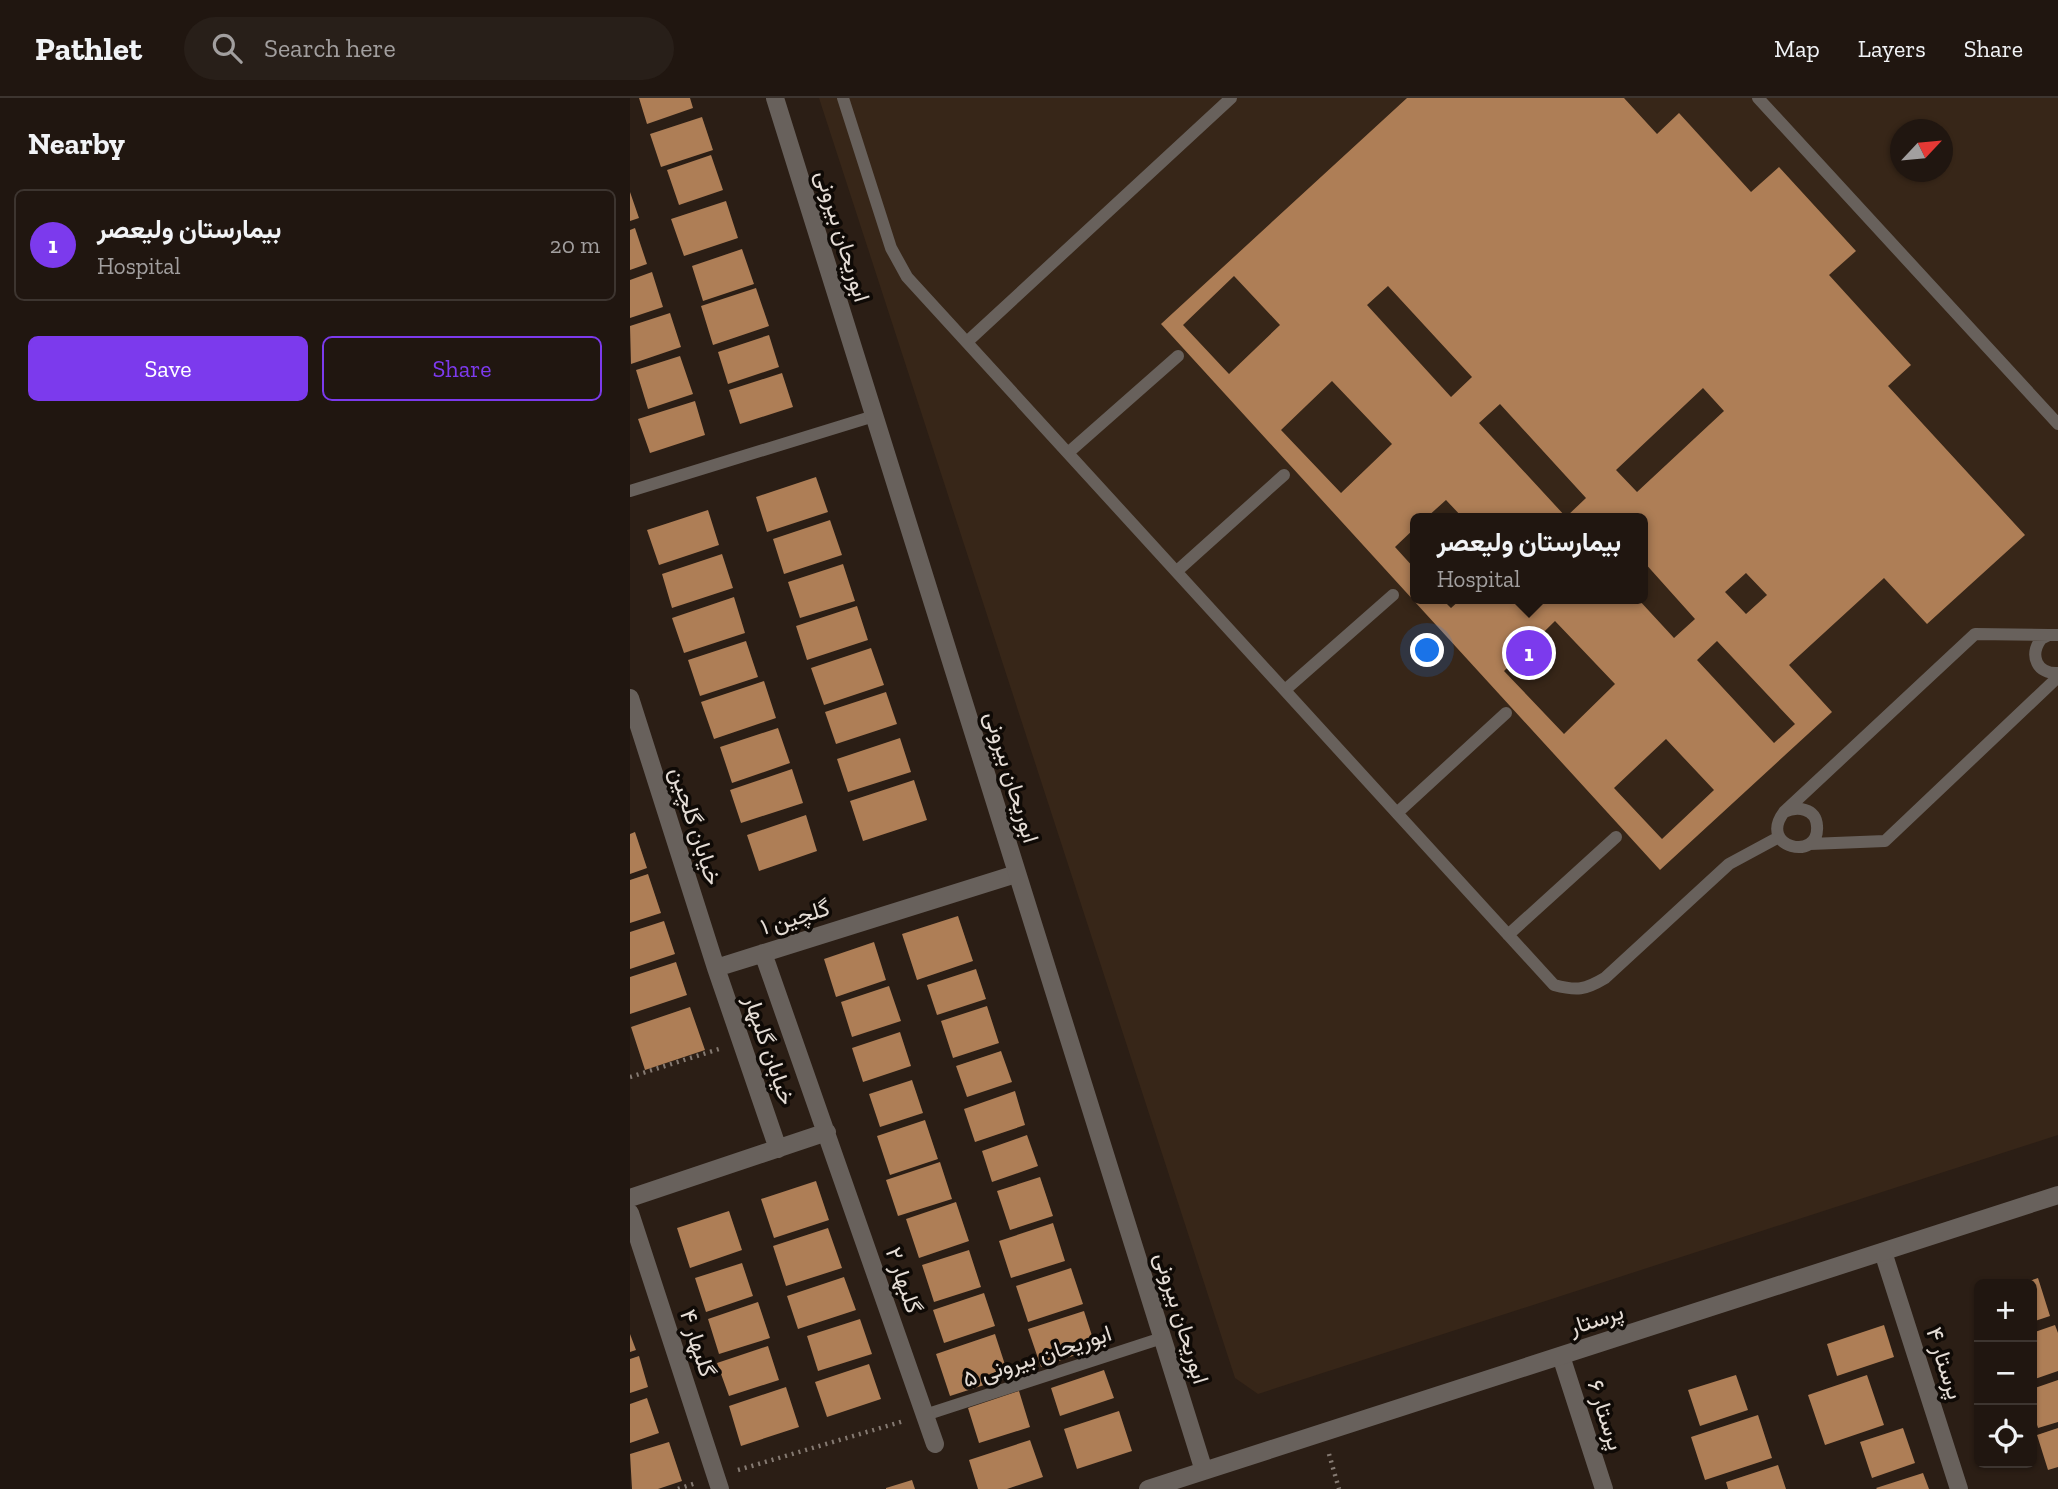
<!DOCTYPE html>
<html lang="en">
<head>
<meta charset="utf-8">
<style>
  body { margin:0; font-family:"Zilla Slab",Vazirmatn,serif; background:#281f19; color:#f1f3f6 }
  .controls { position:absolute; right:21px; bottom:21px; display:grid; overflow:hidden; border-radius:10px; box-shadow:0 2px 5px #0004 }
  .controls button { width:63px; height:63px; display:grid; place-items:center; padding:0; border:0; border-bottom:2px solid #3d3530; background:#201610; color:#f1f3f6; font:35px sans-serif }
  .compass { position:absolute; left:1260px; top:21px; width:63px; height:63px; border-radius:50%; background:#201610; box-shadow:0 2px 5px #0004; rotate:64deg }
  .you { position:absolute; left:798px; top:553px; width:24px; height:24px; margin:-18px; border:5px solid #fff; border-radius:50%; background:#1a73e8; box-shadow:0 0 0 10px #1a73e833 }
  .badge { display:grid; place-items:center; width:46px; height:46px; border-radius:50%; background:#7c3aed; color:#fff; font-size:23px; font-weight:700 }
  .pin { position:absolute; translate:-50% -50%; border:4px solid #fff; box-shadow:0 2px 7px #0006 }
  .popup { position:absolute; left:780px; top:415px; width:238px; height:91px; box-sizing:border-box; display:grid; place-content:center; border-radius:10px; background:#201610; filter:drop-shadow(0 2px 5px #0005); font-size:23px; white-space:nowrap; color:#a29f9f }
  .popup b { font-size:26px; color:#f1f3f6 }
  .popup::after { content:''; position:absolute; left:50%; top:100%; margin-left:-14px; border:14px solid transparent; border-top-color:#201610 }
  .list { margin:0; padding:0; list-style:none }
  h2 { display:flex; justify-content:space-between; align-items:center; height:91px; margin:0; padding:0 28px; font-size:30px }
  h2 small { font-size:23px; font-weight:400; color:#a29f9f }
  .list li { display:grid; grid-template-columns:46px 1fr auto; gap:21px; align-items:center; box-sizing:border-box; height:112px; margin:0 14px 14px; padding:0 14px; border:2px solid #3d3530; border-radius:10px }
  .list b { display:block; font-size:26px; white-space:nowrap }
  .list p { margin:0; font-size:23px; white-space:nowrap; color:#a29f9f }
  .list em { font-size:23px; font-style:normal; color:#a29f9f }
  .actions { display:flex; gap:14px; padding:21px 28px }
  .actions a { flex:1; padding:16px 0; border:2px solid #7c3aed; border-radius:10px; text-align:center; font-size:24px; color:#7c3aed }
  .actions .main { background:#7c3aed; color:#fff }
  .icon { flex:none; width:38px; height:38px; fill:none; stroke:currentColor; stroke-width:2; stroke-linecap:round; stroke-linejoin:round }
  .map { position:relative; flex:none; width:1428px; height:1391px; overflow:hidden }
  header { display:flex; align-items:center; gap:42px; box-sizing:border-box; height:98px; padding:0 35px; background:#201610; border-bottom:2px solid #3d3530 }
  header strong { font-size:33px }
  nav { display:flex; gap:38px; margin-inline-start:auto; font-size:24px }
  .search { width:490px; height:63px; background:#281f19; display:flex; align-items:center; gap:18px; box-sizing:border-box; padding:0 24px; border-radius:38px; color:#a29f9f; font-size:26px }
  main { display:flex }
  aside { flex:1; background:#201610 }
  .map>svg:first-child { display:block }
</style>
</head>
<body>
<header>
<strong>Pathlet</strong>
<div class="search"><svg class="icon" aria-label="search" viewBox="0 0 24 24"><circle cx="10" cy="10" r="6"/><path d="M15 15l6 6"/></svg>Search here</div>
<nav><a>Map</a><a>Layers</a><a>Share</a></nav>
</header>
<main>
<aside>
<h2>Nearby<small></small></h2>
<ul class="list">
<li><span class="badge">1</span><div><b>بیمارستان ولیعصر</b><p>Hospital</p></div><em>20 m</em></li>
</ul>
<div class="actions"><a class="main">Save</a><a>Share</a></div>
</aside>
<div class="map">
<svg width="1428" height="1391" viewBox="0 0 1428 1391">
  <rect width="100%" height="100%" fill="#2b1e15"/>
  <path fill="#372618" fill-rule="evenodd" d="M189,0H1428V1037L628,1296L605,1280ZM1270,32H1312V74H1270ZM785,420H1013V501H785Z"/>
  <path fill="#ae7e56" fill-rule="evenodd" d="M9,0H60L63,10L17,26Z
    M777,0H994L1027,36L1049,15L1121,94L1149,69L1226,153L1199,177L1281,267L1258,288L1395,437L1297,526L1254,480L1159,567L1202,614L1030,772L531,226ZM604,178L650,227L599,276L553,227ZM758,188L842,279L821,299L737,207ZM702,283L762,346L711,395L651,332ZM1073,290L1094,313L1007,394L986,372ZM870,306L956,400L936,419L849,325ZM816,402L833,420H1013V463L1065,521L1044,540L1008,501H831L821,510L812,501H785V471L765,449L785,430V420H796ZM1116,475L1137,497L1116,516L1095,494ZM925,523L985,586L934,636L874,573ZM1087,543L1165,626L1144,645L1067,562ZM1036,641L1084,692L1032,741L984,690Z
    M72,19L83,52L31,69L20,36Z
    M81,57L93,92L49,107L37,72Z
    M0,94L9,120L0,123Z
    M96,103L108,140L54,158L41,121Z
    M5,130L17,166L0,172V132Z
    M112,151L124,186L73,203L62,168Z
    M22,174L33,209L0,220V182Z
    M126,190L139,228L83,247L71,208Z
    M40,215L51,249L1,266L0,228Z
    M139,237L149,269L98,286L88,254Z
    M50,258L63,296L18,311L6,272Z
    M152,275L163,309L110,326L99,292Z
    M65,303L75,337L20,355L8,321Z
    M186,379L198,414L137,434L126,399Z
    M78,412L89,447L29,467L17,432Z
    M200,422L212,457L154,476L143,441Z
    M92,456L103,490L42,510L32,476Z
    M213,466L225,503L170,520L158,484Z
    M104,499L115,535L54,555L42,520Z
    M227,508L238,542L177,562L166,528Z
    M116,543L128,579L70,598L58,562Z
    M241,550L254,587L194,607L181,570Z
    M134,583L146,620L84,641L71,604Z
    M256,594L267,626L206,646L195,614Z
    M148,630L160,665L102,685L90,649Z
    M270,640L281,674L218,694L207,661Z
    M162,671L173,705L111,725L100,692Z
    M284,682L297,722L233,743L220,703Z
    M176,717L187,753L129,773L117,737Z
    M5,734L17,770L0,776V736Z
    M18,776L31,815L0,825V782Z
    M328,818L343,863L287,882L272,836Z
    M34,823L45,856L0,871V834Z
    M244,844L256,882L206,899L194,861Z
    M46,864L57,897L0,916V879Z
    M346,871L356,901L307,917L297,887Z
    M259,888L271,923L222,939L211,904Z
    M357,908L369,945L323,960L311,923Z
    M60,909L75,952L15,972L1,929Z
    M270,934L281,968L233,984L222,950Z
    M371,953L382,984L337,999L326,968Z
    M282,982L293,1015L250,1029L239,996Z
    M385,993L395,1027L345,1044L334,1011Z
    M295,1022L308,1061L260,1077L247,1038Z
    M397,1037L408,1068L362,1084L352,1053Z
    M310,1064L322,1101L268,1118L256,1082Z
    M410,1079L423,1118L380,1132L367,1093Z
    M186,1083L199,1122L144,1140L131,1101Z
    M326,1104L339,1143L289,1160L276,1121Z
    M99,1113L112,1152L60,1170L47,1130Z
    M423,1125L435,1163L381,1180L369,1143Z
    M198,1130L212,1170L156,1188L143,1148Z
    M339,1152L351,1189L304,1204L292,1167Z
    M112,1165L123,1198L76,1214L65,1180Z
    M441,1170L453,1206L398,1224L386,1188Z
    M214,1179L226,1212L168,1231L157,1198Z
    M1408,1180L1420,1218L1402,1224V1186H1391Z
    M354,1195L365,1228L314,1245L303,1212Z
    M128,1204L140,1240L89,1256L78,1221Z
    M454,1213L466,1250L411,1269L398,1231Z
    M230,1221L242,1256L188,1273L177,1238Z
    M1254,1227L1264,1259L1207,1278L1197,1246Z
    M1425,1227L1428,1235V1273L1402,1282V1235Z
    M0,1236L6,1252L0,1254Z
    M365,1236L379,1279L320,1298L306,1256Z
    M138,1248L149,1282L99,1298L87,1265Z
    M9,1258L18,1289L0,1295V1261Z
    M239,1266L251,1301L197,1319L185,1284Z
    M474,1272L484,1300L430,1318L421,1290Z
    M1106,1277L1118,1312L1070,1328L1058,1292Z
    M1237,1277L1254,1327L1195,1347L1178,1297Z
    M1428,1282V1324L1408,1330L1402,1311V1291Z
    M156,1289L169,1329L111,1348L99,1308Z
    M389,1293L400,1329L349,1345L338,1310Z
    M17,1300L29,1335L0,1345V1306Z
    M489,1313L502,1353L447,1371L434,1331Z
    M1128,1317L1142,1360L1075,1382L1061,1339Z
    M1273,1330L1285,1365L1242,1380L1230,1344Z
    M1428,1330V1369L1418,1372L1407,1337Z
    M400,1342L413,1379L377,1391H348L339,1362Z
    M39,1344L52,1383L28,1391H2L0,1356Z
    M1148,1367L1156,1391H1098L1096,1384Z
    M1293,1375L1299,1391H1247L1246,1390Z
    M282,1382L285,1391H256V1390Z"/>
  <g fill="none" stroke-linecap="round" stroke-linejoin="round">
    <path stroke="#857a72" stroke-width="4.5" stroke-dasharray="2 5" stroke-linecap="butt" d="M0,979L89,951
      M699,1356L709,1391
      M108,1372L274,1323
      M48,1391L66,1385"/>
    <path stroke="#68615c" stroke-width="12" d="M213,0L261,150L277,179L924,887C947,893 955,892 975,880L1099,766L1149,739
      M1128,0L1428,326
      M338,243L601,0
      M439,354L548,258
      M0,393L244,318
      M547,473L654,377
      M1428,537H1419L1411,541C1399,558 1407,576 1428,575
      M655,592L763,497
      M1154,714C1167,708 1186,710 1187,728C1190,764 1127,750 1154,714L1345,536L1419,537
      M767,715L876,615
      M1180,746L1255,743L1428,579
      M878,837L986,739
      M295,1317L532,1240"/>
    <path stroke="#68615c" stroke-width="18" d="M0,600L86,870L148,1051
      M133,855L305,1346
      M86,870L386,776
      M0,1100L197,1034
      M0,1115L90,1391
      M1253,1154L1329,1391
      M931,1258L974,1391"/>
    <path stroke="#68615c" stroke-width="18" d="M145,0L574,1373
      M518,1391L1428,1097"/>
  </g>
  <g text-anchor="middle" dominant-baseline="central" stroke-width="7" stroke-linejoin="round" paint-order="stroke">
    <g font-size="23" fill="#e5ddd6" stroke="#0f0a06">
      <text transform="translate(213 138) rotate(73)">ابوریحان بیرونی</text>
      <text transform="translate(382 679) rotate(73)">ابوریحان بیرونی</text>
      <text transform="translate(66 728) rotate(72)">خیابان گلچین</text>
      <text transform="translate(165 819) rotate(-17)">گلچین ۱</text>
      <text transform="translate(140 952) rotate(71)">خیابان گلبهار</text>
      <text transform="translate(274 1182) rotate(71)">گلبهار ۲</text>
      <text transform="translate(552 1220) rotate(73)">ابوریحان بیرونی</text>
      <text transform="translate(966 1221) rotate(-18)">پرستار</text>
      <text transform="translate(68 1245) rotate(72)">گلبهار ۴</text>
      <text transform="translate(407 1258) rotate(-18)">ابوریحان بیرونی ۵</text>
      <text transform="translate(1315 1265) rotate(72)">پرستار ۴</text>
      <text transform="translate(976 1317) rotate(72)">پرستار ۶</text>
    </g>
  </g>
</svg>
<div class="controls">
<button>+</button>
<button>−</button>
<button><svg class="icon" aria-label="locate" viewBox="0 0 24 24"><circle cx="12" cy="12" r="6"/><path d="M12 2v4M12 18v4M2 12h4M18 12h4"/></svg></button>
</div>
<svg class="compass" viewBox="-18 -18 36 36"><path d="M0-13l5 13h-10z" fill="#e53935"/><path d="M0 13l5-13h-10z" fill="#a29f9f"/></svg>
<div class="you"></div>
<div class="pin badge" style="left:899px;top:555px">1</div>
<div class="popup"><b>بیمارستان ولیعصر</b>Hospital</div>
</div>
</main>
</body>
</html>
